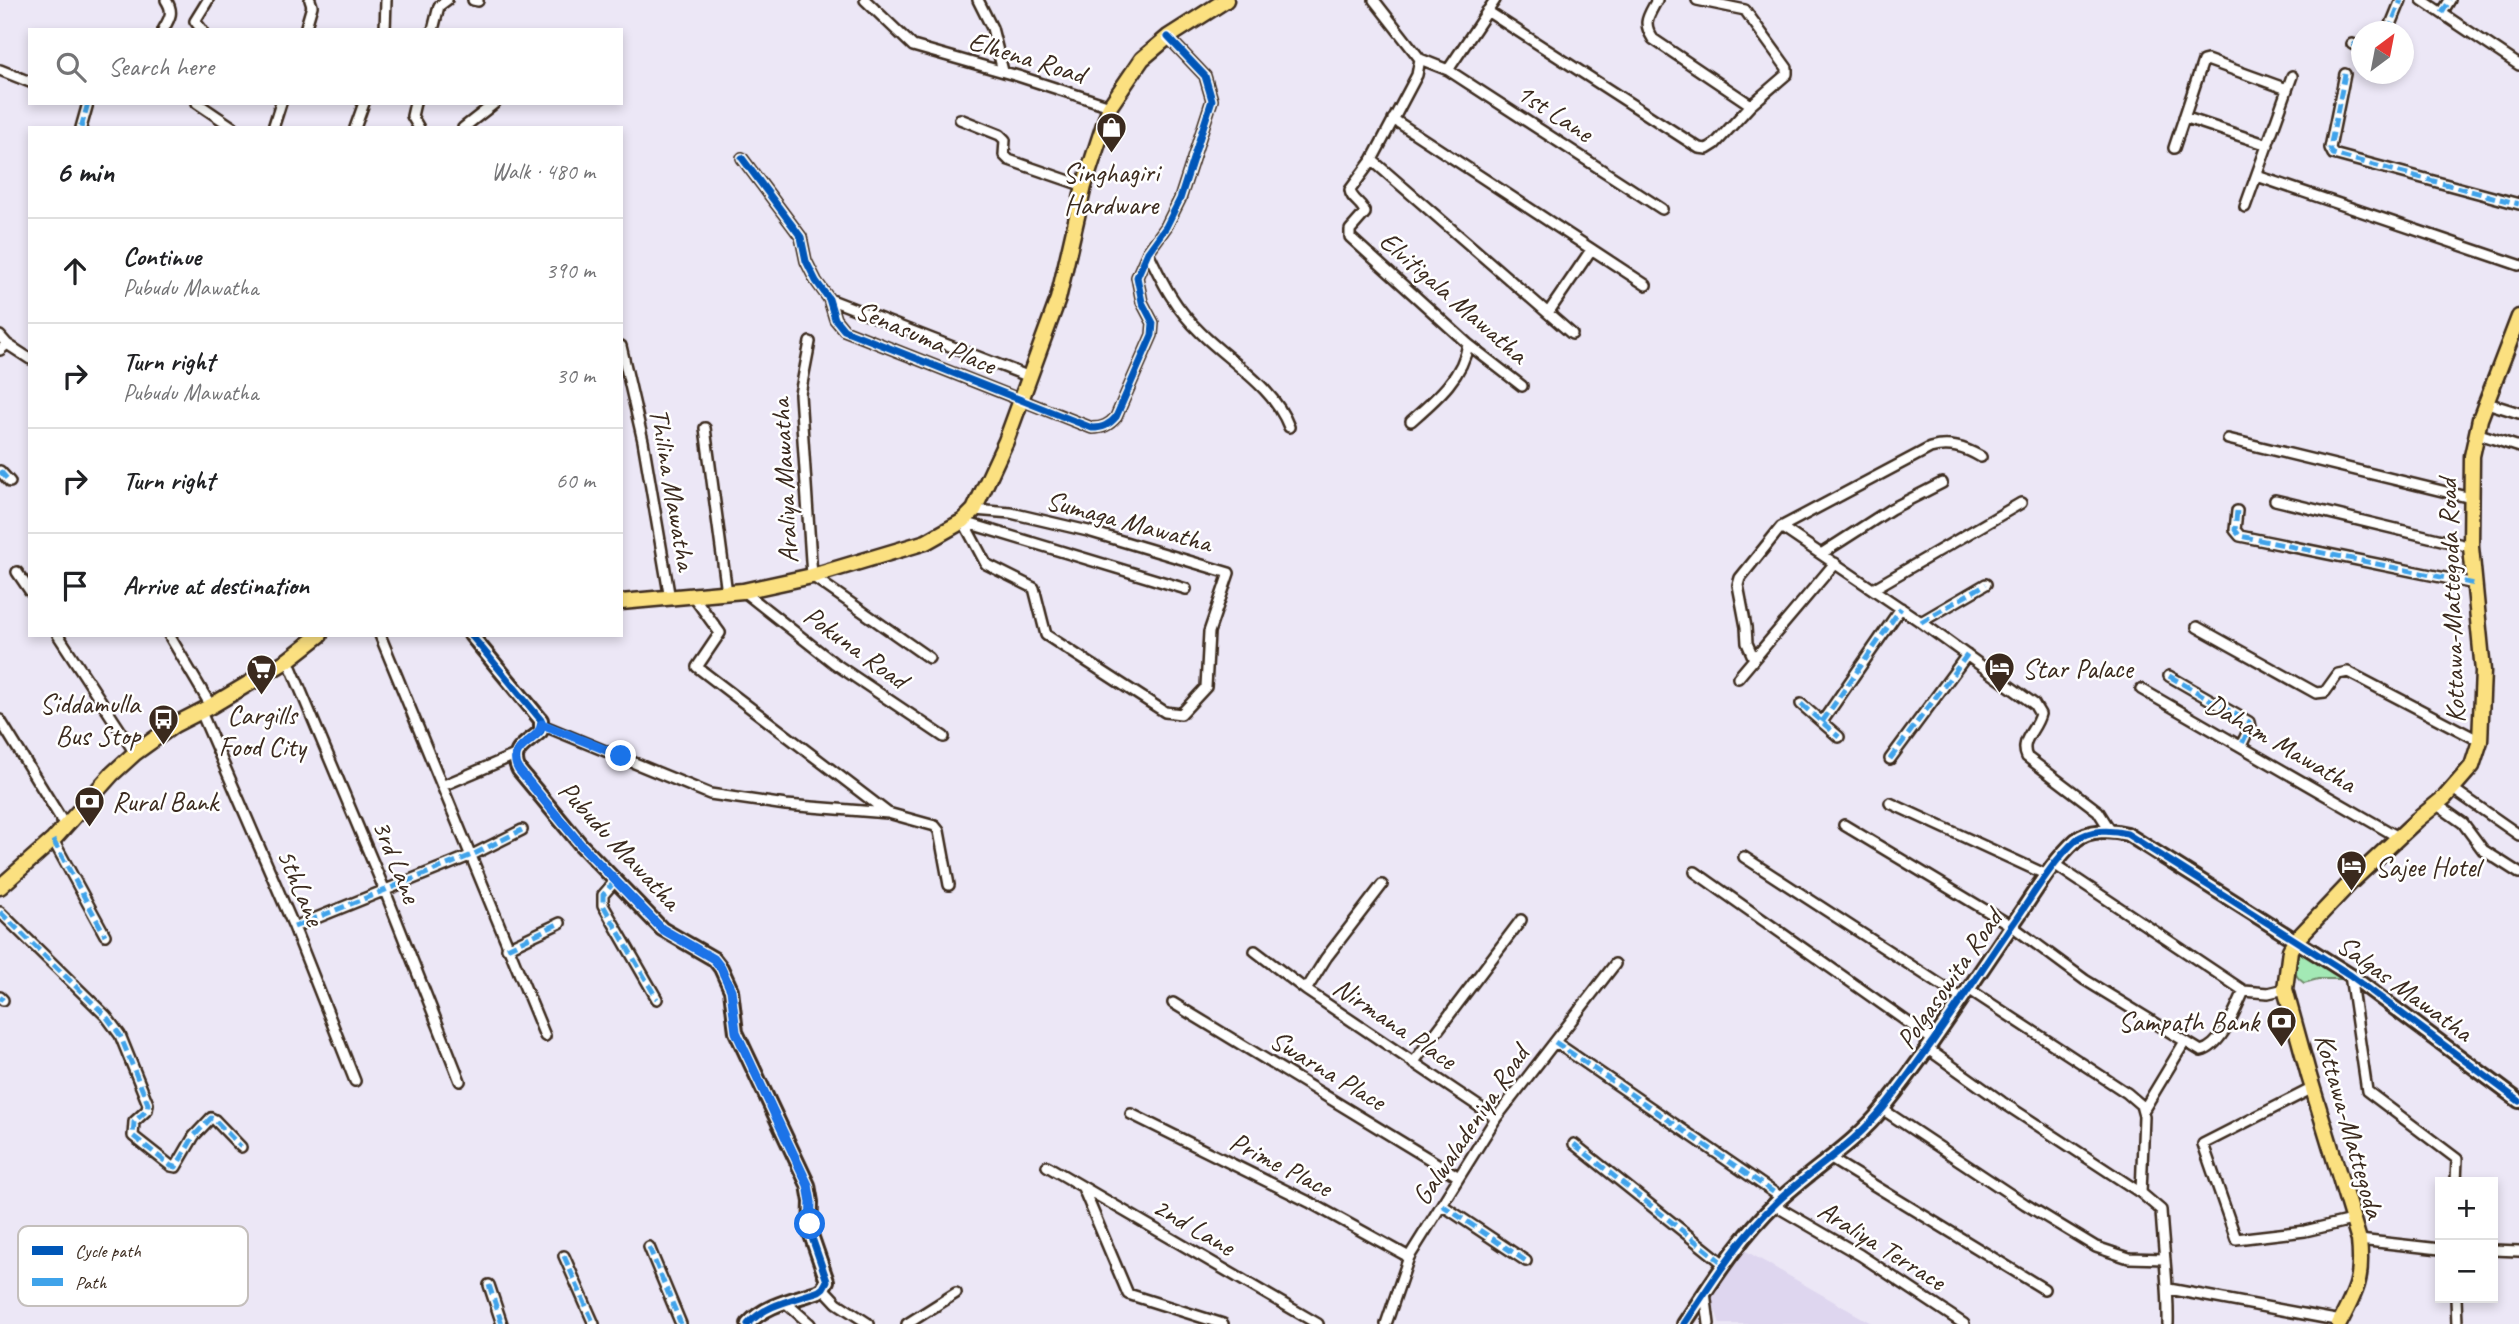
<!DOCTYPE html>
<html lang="en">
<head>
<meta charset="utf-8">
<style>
  body { margin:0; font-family:Caveat,sans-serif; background:#f2f2f2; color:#202124 }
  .controls { position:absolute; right:21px; bottom:21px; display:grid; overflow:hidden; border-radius:0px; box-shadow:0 4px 10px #0003 }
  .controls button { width:63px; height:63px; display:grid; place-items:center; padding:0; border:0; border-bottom:2px solid #e0e0e0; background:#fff; color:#202124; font:35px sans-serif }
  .compass { position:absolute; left:2351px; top:21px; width:63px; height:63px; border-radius:50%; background:#fff; box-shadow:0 4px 10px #0003; rotate:32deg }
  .stop { position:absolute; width:21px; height:21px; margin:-16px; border:5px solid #1a73e8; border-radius:50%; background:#fff }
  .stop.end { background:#1a73e8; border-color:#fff; box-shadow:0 2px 7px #0008 }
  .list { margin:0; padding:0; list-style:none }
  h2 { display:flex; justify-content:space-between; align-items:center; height:91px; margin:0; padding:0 28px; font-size:30px }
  h2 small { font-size:23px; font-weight:400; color:#757577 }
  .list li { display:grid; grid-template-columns:46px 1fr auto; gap:21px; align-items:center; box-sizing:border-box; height:105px; padding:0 28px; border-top:2px solid #e0e0e0 }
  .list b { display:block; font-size:26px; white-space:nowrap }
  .list p { margin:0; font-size:23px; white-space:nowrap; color:#757577 }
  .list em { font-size:23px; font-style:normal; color:#757577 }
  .icon { flex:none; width:38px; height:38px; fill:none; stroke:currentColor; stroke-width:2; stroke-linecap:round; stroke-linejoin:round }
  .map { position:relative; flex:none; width:2519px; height:1324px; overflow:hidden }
  .search { position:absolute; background:#fff; box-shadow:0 4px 10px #0003; left:28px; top:28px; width:595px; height:77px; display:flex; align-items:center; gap:18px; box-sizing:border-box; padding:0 24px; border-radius:0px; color:#757577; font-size:26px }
  .panel { position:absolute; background:#fff; box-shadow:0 4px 10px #0003; left:28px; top:126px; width:595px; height:511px; border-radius:0px }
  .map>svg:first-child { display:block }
</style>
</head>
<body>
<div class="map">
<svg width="2519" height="1324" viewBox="0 0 2519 1324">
  <rect width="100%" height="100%" fill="#ece7f6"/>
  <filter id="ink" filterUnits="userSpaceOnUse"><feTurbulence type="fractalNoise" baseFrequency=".0143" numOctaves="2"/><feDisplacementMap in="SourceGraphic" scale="14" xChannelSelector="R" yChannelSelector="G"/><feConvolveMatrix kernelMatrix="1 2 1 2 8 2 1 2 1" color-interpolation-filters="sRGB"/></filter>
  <g filter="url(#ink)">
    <path fill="#ded6ef" d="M1744,1250L1873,1324H1720L1711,1298Z"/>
    <path fill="#a3e9b5" stroke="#6f8a6a" stroke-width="2" d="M2295,944L2346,979H2318L2304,983C2289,973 2293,959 2295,944Z"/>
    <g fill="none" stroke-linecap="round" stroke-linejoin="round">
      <defs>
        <path id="street" d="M473,0L478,1
          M865,0L913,46L1018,76L1110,106
          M978,0L992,28L1003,71
          M1374,0L1420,59L1417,75L1372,160L1350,190C1351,200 1363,203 1365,213L1350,230V237L1468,344L1522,386
          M1657,0C1648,17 1642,22 1653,39L1751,105
          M2422,0L2519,65
          M1487,11L1699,148L1707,149L1715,144L1751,105L1787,74V68L1745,10L1697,0
          M2442,13L2450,0
          M163,30C170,18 174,12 166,0
          M202,30L195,21L208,0
          M305,30L312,6L310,0
          M385,30L386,0
          M433,30L439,6L447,0
          M2388,32L2401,0
          M2352,44L2362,47
          M1420,59L1448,70L1662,209
          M0,70L30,82
          M1448,70L1495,0
          M2345,74L2330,148L2333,154L2519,204
          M197,103L234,128
          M415,103L412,116L419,128
          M2184,117L2268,145
          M960,119L1000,135L1005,140L1004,155L1009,160L1084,186
          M1393,119L1646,285
          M81,128L88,103
          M273,128L281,103
          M355,128L364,103
          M463,128L495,103
          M2174,148L2203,61L2207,60L2287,89
          M742,158L801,237L806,261L816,281L829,299L835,319L844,330L1092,428C1103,428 1109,425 1116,417L1152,335L1153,323L1142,302L1137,277L1148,252L1166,227L1180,199L1212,100L1205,76L1168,37
          M1372,160L1572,334
          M2257,176L2519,265
          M2245,207L2292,76
          M1148,252C1163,284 1175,308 1201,333C1230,362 1274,387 1289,427
          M829,299L1030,377
          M1548,313L1591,250
          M0,336L7,344L0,350
          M810,342L800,394L812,576L929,658
          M7,344L30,359
          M621,346L643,441L670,599
          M2487,403L2519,413
          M1411,421C1435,400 1463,377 1468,344
          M705,428L727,593
          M2476,433L2519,447
          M2228,439L2471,498
          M0,471L10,482
          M2275,500L2471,547
          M2237,511L2235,530L2240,536L2475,584
          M963,521L986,564L1034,588L1046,635L1165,712L1181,714L1206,687L1209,632L1229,573L1088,531L1011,513L974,510
          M964,522L1186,589
          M1781,527L1921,622L2034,704L2040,714C2036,731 2019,740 2027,757L2098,811L2110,830
          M1821,554L1891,509L1942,483
          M17,572L30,591
          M1873,589L2021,503
          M743,591L834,663L944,737
          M693,596L720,633L697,667L888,813
          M1921,622L1986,584
          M2197,627L2316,693L2325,692L2338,674L2348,672L2480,741
          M58,635L135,753
          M169,635L211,706
          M380,635L545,1036
          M1754,659L1747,643L1746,627L1738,585L1740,578L1781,527L1930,448C1949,443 1964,447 1981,457
          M288,660L385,891L460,1081
          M2169,676L2249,722L2250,727L2241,746
          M1738,678L1835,563
          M2141,689L2398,837
          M1801,704L1839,737
          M201,712L294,927L355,1081
          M0,720L66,827
          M1822,722L1901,608
          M542,725L710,794L786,805L888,813L935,826L939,831L949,885
          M1890,759L1967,655
          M442,786L515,755
          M2453,789L2519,835
          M1890,803L2047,875
          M2436,804L2463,823L2483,850L2519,873
          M1844,825L2012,926L2085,980L2201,1051C2222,1046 2235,1010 2244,991
          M53,840L105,935
          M1744,857L1961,998
          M2054,864L2244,991L2268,993L2285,989
          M1695,872L1933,1040
          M615,881L603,895V905L657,999
          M1382,885L1326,958L1306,990L1496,1118
          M0,912L106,1016L120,1035L148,1104L147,1110L134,1122L133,1136L171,1166L176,1167L194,1136L211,1118L215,1120L241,1147
          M294,927L472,855L522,830
          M507,948L560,923
          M1255,951L1306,990
          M2350,975L2367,1091L2457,1159L2456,1182
          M1967,988L2127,1093L2141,1105L2144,1116L2141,1193
          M0,997L3,1000
          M1173,1003L1459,1177
          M1555,1042L1782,1198
          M1928,1049L2002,1102L2141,1193L2161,1210C2163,1249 2169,1286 2168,1324
          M1413,1063L1521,920
          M2313,1088L2203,1144L2236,1239L2305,1231L2352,1220
          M1882,1109L2025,1204L2096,1247L2129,1258L2165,1259
          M2143,1111L2184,1043
          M1131,1114L1311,1203L1409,1257
          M1574,1144L1724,1264
          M1831,1159L2044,1289
          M1047,1166L1318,1324
          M1083,1188L1128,1294L1223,1324
          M1442,1205L1526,1261
          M1774,1205L1860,1255L1964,1324
          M2359,1240L2440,1249
          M649,1247L681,1324
          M2493,1250L2519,1251
          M564,1256L594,1324
          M489,1285L502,1324
          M823,1288L837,1303L869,1324
          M2169,1289L2341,1321
          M1705,1292L1709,1324
          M2456,1298L2457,1324
          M786,1303L810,1324
          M907,1324L956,1293
          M1386,1324L1409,1257L1496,1118L1615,964"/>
        <path id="secondary" d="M471,635L541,720V731C529,743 508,749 519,770L581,845L662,929L714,959L721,968L731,990L736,1032L808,1185L811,1202L810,1232L827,1281L823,1288L819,1291C794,1300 766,1304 748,1324
          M1684,1324C1712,1282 1740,1237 1777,1202C1812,1169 1854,1145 1884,1107C1930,1049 1970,986 2012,925C2033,896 2050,864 2076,840C2089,829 2112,830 2127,834L2350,975L2519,1101"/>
        <path id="primary" d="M621,602L743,591L812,576L926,542L963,521L974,510L1006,441L1058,299L1084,186L1110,106L1142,59L1168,37L1226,0
          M0,887L53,840L112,774L135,753L174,725L211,706L288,660L320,635
          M2339,1324C2357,1290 2363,1279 2359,1240L2309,1076L2285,989L2290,950L2295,941L2352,881L2417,820L2445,797L2472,766L2480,741L2483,671L2471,547L2472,456L2480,419L2519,317"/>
      </defs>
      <use href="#street" stroke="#3b2a1e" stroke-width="14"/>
      <use href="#secondary" stroke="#3b2a1e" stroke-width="18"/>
      <use href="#primary" stroke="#3b2a1e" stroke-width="19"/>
      <use href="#street" stroke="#fff" stroke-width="9"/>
      <use href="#secondary" stroke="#fff" stroke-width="12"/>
      <use href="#primary" stroke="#fbe080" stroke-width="14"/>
      <path stroke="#3fa3ea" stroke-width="5" stroke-dasharray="10 5" stroke-linecap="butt" d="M2442,13L2450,0
        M2388,32L2401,0
        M2352,44L2362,47
        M2345,74L2330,148L2333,154L2519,204
        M81,128L88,103
        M0,471L10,482
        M2237,511L2235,530L2240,536L2475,584
        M1921,622L1986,584
        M2169,676L2249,722L2250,727L2241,746
        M1801,704L1839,737
        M1822,722L1901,608
        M1890,759L1967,655
        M53,840L105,935
        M615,881L603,895V905L657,999
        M0,912L106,1016L120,1035L148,1104L147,1110L134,1122L133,1136L171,1166L176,1167L194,1136L211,1118L215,1120L241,1147
        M294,927L472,855L522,830
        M507,948L560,923
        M0,997L3,1000
        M1555,1042L1782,1198
        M1574,1144L1724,1264
        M1442,1205L1526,1261
        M649,1247L681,1324
        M564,1256L594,1324
        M489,1285L502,1324"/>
      <defs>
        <path id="cycleway" d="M742,158L801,237L806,261L816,281L829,299L835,319L844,330L1092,428C1103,428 1109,425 1116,417L1152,335L1153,323L1142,302L1137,277L1148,252L1166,227L1180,199L1212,100L1205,76L1168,37
          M471,635L541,720V731C529,743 508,749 519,770L581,845L662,929L714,959L721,968L731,990L736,1032L808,1185L811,1202L810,1232L827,1281L823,1288L819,1291C794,1300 766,1304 748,1324
          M1684,1324C1712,1282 1740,1237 1777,1202C1812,1169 1854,1145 1884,1107C1930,1049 1970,986 2012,925C2033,896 2050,864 2076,840C2089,829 2112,830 2127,834L2350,975L2519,1101"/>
      </defs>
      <use href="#cycleway" stroke="#fff" stroke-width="11"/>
      <use href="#cycleway" stroke="#0057b8" stroke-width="7"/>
    </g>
  </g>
  <g fill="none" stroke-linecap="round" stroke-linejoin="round" filter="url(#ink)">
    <path stroke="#1a73e8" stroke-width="9" d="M621,756L542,724C538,743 505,746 519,770L581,845L662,929L714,959L721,968L731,990L736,1032L808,1185L811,1202L810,1224"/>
  </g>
  <defs>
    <symbol id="shop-pin" viewBox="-11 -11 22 30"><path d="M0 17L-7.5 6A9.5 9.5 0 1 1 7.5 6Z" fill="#3b2a1e" stroke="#fff"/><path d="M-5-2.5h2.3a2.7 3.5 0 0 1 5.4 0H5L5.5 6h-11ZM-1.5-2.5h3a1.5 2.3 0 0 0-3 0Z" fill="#fff"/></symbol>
    <symbol id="hotel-pin" viewBox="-11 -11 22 30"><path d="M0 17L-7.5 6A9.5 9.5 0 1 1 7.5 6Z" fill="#3b2a1e" stroke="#fff"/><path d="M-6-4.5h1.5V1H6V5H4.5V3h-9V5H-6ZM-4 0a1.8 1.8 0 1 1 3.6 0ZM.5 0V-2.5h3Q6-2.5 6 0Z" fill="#fff"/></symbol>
    <symbol id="supermarket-pin" viewBox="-11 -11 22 30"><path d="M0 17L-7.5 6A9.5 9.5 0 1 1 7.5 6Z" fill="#3b2a1e" stroke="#fff"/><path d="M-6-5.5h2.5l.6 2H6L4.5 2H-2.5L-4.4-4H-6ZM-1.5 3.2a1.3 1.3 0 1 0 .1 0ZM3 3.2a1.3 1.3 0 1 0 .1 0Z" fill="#fff"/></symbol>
    <symbol id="bus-pin" viewBox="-11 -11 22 30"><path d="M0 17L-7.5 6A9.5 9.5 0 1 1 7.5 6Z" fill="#3b2a1e" stroke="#fff"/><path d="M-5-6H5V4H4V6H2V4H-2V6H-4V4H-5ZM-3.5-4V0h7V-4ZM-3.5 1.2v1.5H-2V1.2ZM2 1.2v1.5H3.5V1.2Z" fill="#fff"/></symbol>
    <symbol id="bank-pin" viewBox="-11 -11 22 30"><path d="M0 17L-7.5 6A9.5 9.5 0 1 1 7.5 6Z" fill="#3b2a1e" stroke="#fff"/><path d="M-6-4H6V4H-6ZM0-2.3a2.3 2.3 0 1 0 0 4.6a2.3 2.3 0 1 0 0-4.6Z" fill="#fff"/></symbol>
  </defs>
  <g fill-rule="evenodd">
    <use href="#shop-pin" x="1094" y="110" width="35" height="47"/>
    <use href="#hotel-pin" x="1982" y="650" width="35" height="47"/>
    <use href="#supermarket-pin" x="244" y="652" width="35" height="47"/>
    <use href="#bus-pin" x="146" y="702" width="35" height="47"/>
    <use href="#bank-pin" x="72" y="784" width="35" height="47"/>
    <use href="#hotel-pin" x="2334" y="848" width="35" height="47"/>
    <use href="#bank-pin" x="2264" y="1004" width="35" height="47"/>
  </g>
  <g text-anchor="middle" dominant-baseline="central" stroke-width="5" stroke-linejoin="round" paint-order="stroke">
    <g font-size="28" fill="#3b2a1e" stroke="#fff">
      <text transform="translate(1027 57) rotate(17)">Elhena Road</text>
      <text transform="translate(1555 112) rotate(33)">1st Lane</text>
      <text transform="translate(1454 297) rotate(41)">Elvitigala Mawatha</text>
      <text transform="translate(926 337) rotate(23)">Senasuma Place</text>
      <text transform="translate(784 481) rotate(-93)">Araliya Mawatha</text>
      <text transform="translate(673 489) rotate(80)">Thilina Mawatha</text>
      <text transform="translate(1129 521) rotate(15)">Sumaga Mawatha</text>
      <text transform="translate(2451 601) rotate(-92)">Kottawa-Mattegoda Road</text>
      <text transform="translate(856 647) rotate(36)">Pokuna Road</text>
      <text transform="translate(2281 743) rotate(30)">Daham Mawatha</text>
      <text transform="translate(620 845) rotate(47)">Pubudu Mawatha</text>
      <text transform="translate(397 861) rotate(68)">3rd Lane</text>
      <text transform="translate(301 887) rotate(67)">5thLane</text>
      <text transform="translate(1949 979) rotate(-55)">Polgasowita Road</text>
      <text transform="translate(2405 988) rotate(36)">Salgas Mawatha</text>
      <text transform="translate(1395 1023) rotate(34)">Nirmana Place</text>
      <text transform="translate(1328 1070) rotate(31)">Swarna Place</text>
      <text transform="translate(1470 1125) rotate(-56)">Galwaladeniya Road</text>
      <text transform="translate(2350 1126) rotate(74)">Kottawa-Mattegoda</text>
      <text transform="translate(1281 1164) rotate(27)">Prime Place</text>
      <text transform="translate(1194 1226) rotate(30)">2nd Lane</text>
      <text transform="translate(1882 1245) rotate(32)">Araliya Terrace</text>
    </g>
    <g font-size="28" fill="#3b2a1e" stroke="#fff" text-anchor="start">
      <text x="1111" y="172" text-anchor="middle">Singhagiri<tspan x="1111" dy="32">Hardware</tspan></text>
      <text x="2022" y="668">Star Palace</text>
      <text x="140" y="703" text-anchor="end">Siddamulla<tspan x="140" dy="32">Bus Stop</tspan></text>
      <text x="262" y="714" text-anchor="middle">Cargills<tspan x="262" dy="32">Food City</tspan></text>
      <text x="112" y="801">Rural Bank</text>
      <text x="2375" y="866">Sajee Hotel</text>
      <text x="2259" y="1021" text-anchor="end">Sampath Bank</text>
    </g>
  </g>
  <rect x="18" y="1226" width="230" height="80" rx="10" fill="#fff" stroke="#c4bfbc" stroke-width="2"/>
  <rect x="32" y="1246" width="31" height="9" fill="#0057b8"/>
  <rect x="32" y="1278" width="31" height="8" fill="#3fa3ea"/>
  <g font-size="19" fill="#3b2a1e">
    <text x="75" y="1257">Cycle path</text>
    <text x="75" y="1289">Path</text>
  </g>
</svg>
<div class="controls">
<button>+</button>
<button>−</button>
</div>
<svg class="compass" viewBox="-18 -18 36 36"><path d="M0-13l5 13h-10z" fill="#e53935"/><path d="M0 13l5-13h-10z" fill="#757577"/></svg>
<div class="stop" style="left:810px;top:1224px"></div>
<div class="stop end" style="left:621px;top:756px"></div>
<div class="search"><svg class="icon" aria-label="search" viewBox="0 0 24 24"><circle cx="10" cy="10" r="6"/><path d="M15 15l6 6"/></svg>Search here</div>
<section class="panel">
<h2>6 min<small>Walk · 480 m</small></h2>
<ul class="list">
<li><svg class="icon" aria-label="ahead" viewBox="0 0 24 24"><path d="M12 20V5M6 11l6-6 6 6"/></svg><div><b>Continue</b><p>Pubudu Mawatha</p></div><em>390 m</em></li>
<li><svg class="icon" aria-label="right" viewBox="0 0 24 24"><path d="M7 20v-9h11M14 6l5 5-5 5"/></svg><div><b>Turn right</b><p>Pubudu Mawatha</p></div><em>30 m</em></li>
<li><svg class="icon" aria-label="right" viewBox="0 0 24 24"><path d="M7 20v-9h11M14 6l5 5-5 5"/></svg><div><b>Turn right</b></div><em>60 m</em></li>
<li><svg class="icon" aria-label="arrive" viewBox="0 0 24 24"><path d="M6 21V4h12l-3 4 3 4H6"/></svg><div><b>Arrive at destination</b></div></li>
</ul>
</section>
</div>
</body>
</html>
